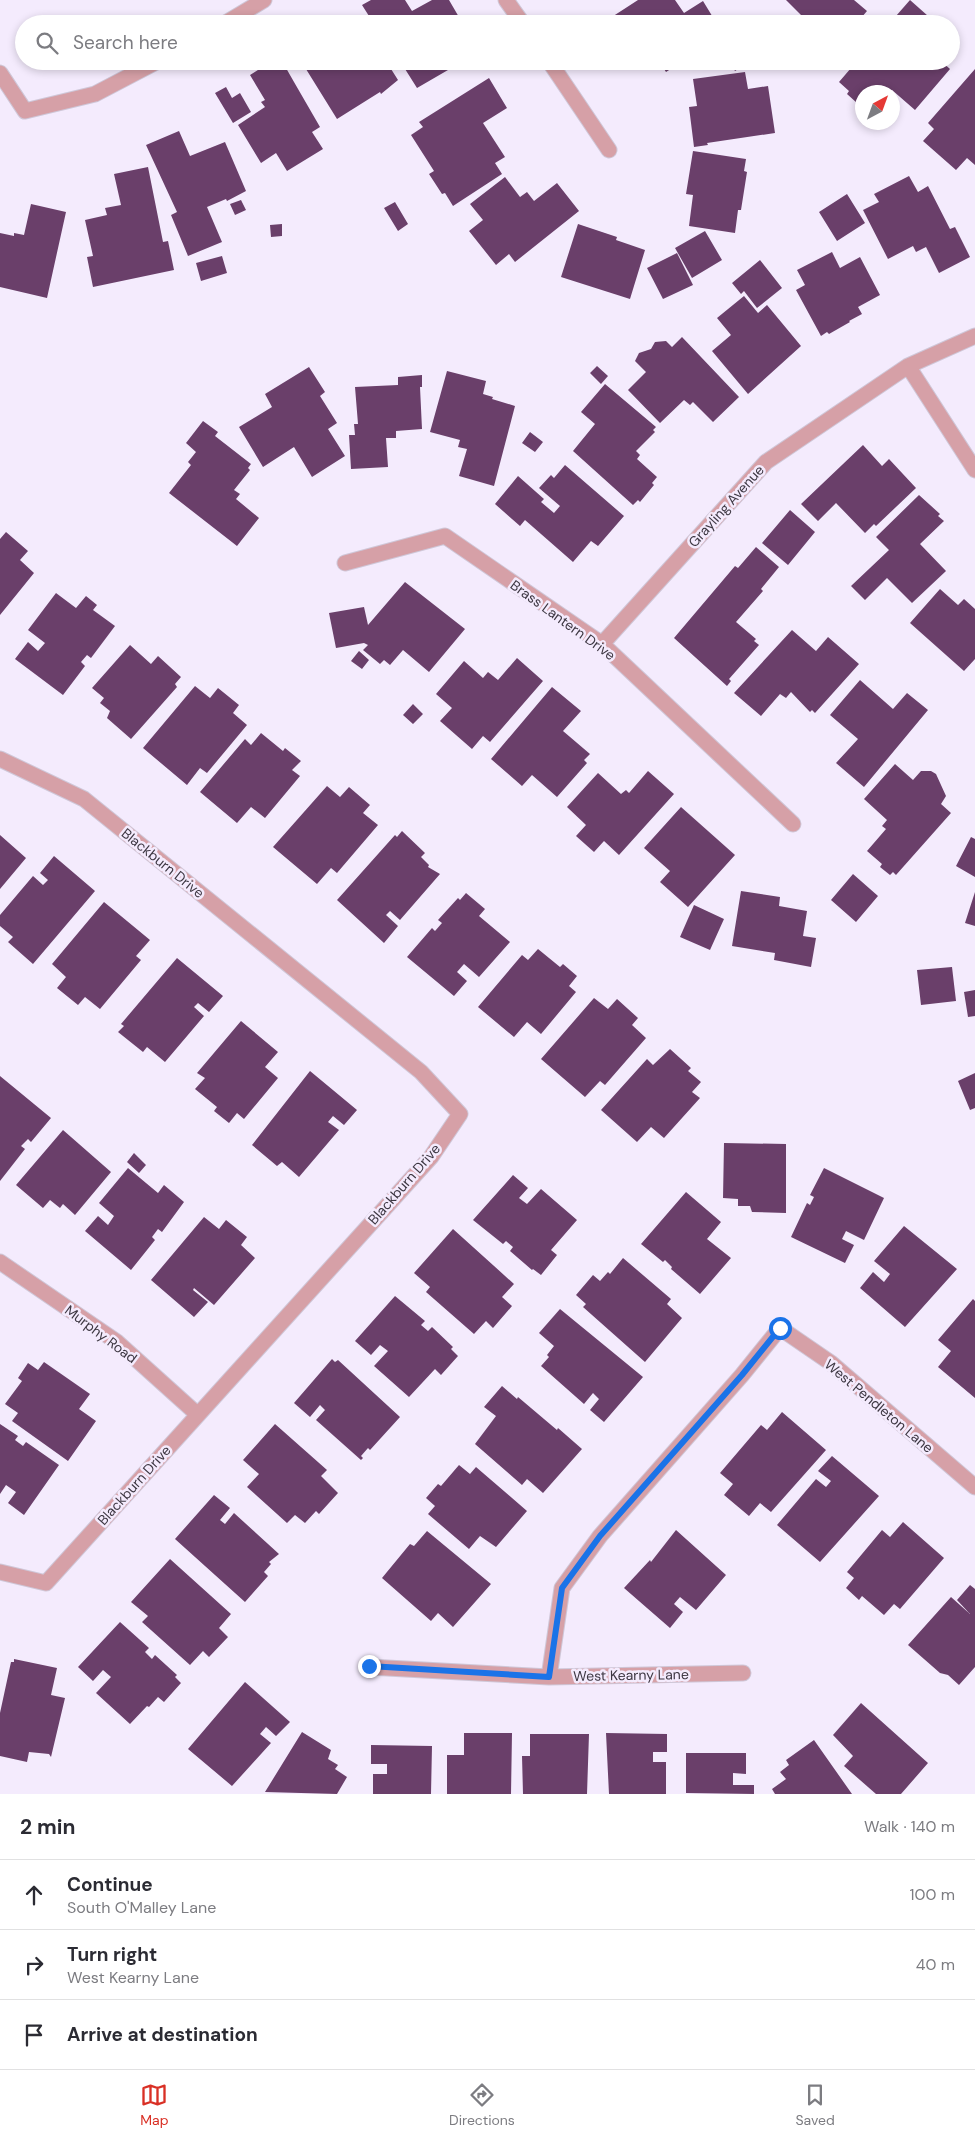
<!DOCTYPE html>
<html lang="en">
<head>
<meta charset="utf-8">
<style>
  body { margin:0; font-family:"DM Sans",sans-serif; background:#f2f2f3; color:#2b2b33 }
  .compass { position:absolute; left:855px; top:85px; width:45px; height:45px; border-radius:50%; background:#fff; box-shadow:0 2px 8px #0003; rotate:41deg }
  .stop { position:absolute; width:15px; height:15px; margin:-11px; border:4px solid #1a73e8; border-radius:50%; background:#fff }
  .stop.end { background:#1a73e8; border-color:#fff; box-shadow:0 1px 5px #0008 }
  .list { margin:0; padding:0; list-style:none }
  h2 { display:flex; justify-content:space-between; align-items:center; height:65px; margin:0; padding:0 20px; font-size:21px }
  h2 small { font-size:16px; font-weight:400; color:#7c7c81 }
  .list li { display:grid; grid-template-columns:32px 1fr auto; gap:15px; align-items:center; box-sizing:border-box; height:70px; padding:0 20px; border-top:1px solid #e1e1e2 }
  .list b { display:block; font-size:19px; white-space:nowrap }
  .list p { margin:0; font-size:16px; white-space:nowrap; color:#7c7c81 }
  .list em { font-size:16px; font-style:normal; color:#7c7c81 }
  .icon { flex:none; width:28px; height:28px; fill:none; stroke:currentColor; stroke-width:2; stroke-linecap:round; stroke-linejoin:round }
  .map { position:relative; flex:none; width:975px; height:1794px; overflow:hidden }
  .search { position:absolute; background:#fff; box-shadow:0 2px 8px #0003; left:15px; right:15px; top:15px; height:55px; display:flex; align-items:center; gap:12px; box-sizing:border-box; padding:0 18px; border-radius:28px; color:#7c7c81; font-size:19px }
  .sheet { height:275px; background:#fff }
  nav { display:flex; justify-content:space-around; align-items:center; box-sizing:border-box; height:70px; border-top:1px solid #e1e1e2; background:#fff; font-size:14px; color:#7c7c81 }
  nav a { display:grid; justify-items:center; gap:2px }
  nav .on { color:#d93025 }
  .map>svg:first-child { display:block }
</style>
</head>
<body>
<div class="map">
<svg width="975" height="1794" viewBox="0 0 975 1794">
  <rect width="100%" height="100%" fill="#f4ebfd"/>
  <path fill="#6a3f6a" d="M371,0H405L412,11L432,0H449L463,24H374L362,5Z
    M638,0H675L684,13L703,1L717,24H601Z
    M786,0H854L867,11L856,24H810Z
    M910,0L937,24H889Z
    M272,61H282L294,82L320,127L312,132L323,149L287,171L276,153L261,163L238,125L265,107L261,102L265,100L250,75Z
    M301,61H386L398,80L381,94L380,92L337,119Z
    M400,61H443L448,70L417,88Z
    M659,61H683L666,72Z
    M729,61H751L735,71Z
    M857,61H941L950,69L915,110L892,90L890,92H862V102L860,100L857,103L847,94L849,91L839,82Z
    M975,69V165L967,158L956,170L923,141L934,129L928,123Z
    M745,72L748,89L768,86L775,133L707,143L708,145L694,147L689,107L697,106L693,79Z
    M489,78L507,108L483,123L505,157L495,163L502,174L453,206L445,193L442,194L429,174L434,171L411,135L423,127L419,122Z
    M226,87L232,98L240,93L251,112L233,123L215,93Z
    M179,131L190,156L225,142L246,191L227,201L226,199L207,207L222,242L188,256L171,215L177,212L146,145Z
    M693,151L746,159L744,171L747,172L741,210H738L735,233L689,226L693,195L686,194Z
    M148,167L163,242L168,241L174,270L93,287L87,257L93,256L85,220L107,215L105,208L121,205L114,174Z
    M909,176L918,192L928,186L950,229L955,227L970,257L939,273L926,247L916,252L913,246L888,259L863,210L879,202L874,194Z
    M505,177L520,197L527,192L534,201L557,183L579,211L515,262L509,254L496,265L469,231L483,220L470,204Z
    M847,194L865,223L837,241L819,212Z
    M241,200L246,210L235,215L230,204Z
    M395,202L408,224L398,231L384,208Z
    M31,204L66,212L47,298L0,287V233L14,236V233L24,235Z
    M282,224V236L271,237L270,225Z
    M578,224L617,237L616,240L645,250L630,299L561,277Z
    M705,231L722,260L692,278L675,248Z
    M832,252L840,268L860,257L880,295L858,307L862,314L849,321L850,322L829,334L827,332L821,336L796,290L805,285L797,270Z
    M677,253L693,285L663,299L647,268Z
    M222,256L227,273L201,281L196,263Z
    M760,260L782,288L757,308L744,291L741,294L732,283Z
    M744,296L758,313L767,305L801,346L748,394L712,351L731,335L717,318Z
    M682,337L739,397L713,422L693,402L690,405L684,400L660,423L628,390L646,372L635,361L639,353L651,349L655,342L666,341L672,347Z
    M597,366L608,376L601,384L590,373Z
    M309,367L325,392L320,396L337,423L328,429L345,456L312,477L294,447L263,467L239,427L272,407L265,394Z
    M447,371L486,381L483,394L493,397L492,399L515,406L494,486L459,476L467,449L458,447L460,440L430,432Z
    M422,375V387H420L422,429L396,431V438H386L388,467L351,469L349,435H355L354,424H358L355,387L398,385V377Z
    M605,384L656,427L653,430L655,432L636,451L640,455L637,459L657,477L652,483L654,485L640,502L638,500L633,505L573,451L595,424L581,412Z
    M203,421L218,432L215,436L251,464L248,468L250,470L234,490L240,494L236,499L259,518L237,546L169,493L191,465L188,462L196,452L186,443Z
    M530,432L543,442L535,452L522,443Z
    M863,445L882,466L889,459L916,488L876,526L874,524L865,533L836,503L818,521L801,504Z
    M565,465L624,516L598,546L591,541L573,562L525,520L520,526L495,504L518,476L544,499L541,502L554,513L560,506L539,488L551,475L554,478Z
    M919,495L940,514L938,516L944,521L920,544L946,571L912,603L887,578L865,600L851,586L889,550L876,537Z
    M790,510L815,532L788,565L762,543Z
    M6,532L28,551L20,560L34,573L0,615V539Z
    M756,547L779,567L761,589L763,591L736,622L756,639L754,641L759,645L729,679L731,681L727,686L674,638L735,566L738,568Z
    M405,582L465,629L429,672L403,650L390,665L384,660L380,664L363,650L368,645L364,643L336,648L329,613L364,607L368,625Z
    M940,589L958,605L964,599L975,609V659L964,671L910,623Z
    M56,593L76,608L86,596L97,605L93,610L115,626L91,658L87,655L81,662L85,666L63,695L15,659L28,642L38,651L45,643L28,630Z
    M792,630L816,651L828,637L859,664L815,713L812,710L810,712L791,692L786,698L780,694L761,716L734,693Z
    M130,645L151,664L158,656L181,677L175,684L177,687L131,739L107,718L110,711L100,703L104,698L92,688Z
    M359,651L369,660L362,669L351,661Z
    M517,658L543,681L490,742L483,736L472,749L440,721L452,708L436,694L464,661L483,678L488,672L498,680Z
    M860,680L893,709L907,693L928,710L864,787L836,763L858,739L830,715Z
    M195,686L210,698L218,688L239,705L233,713L247,725L207,773L200,768L187,785L143,748Z
    M552,687L581,711L563,731L590,754L584,760L587,763L557,797L532,775L522,786L491,759Z
    M413,704L423,714L413,724L403,715Z
    M261,733L283,751L285,748L301,761L292,770L300,776L265,818L251,807L237,823L200,792L245,739L251,745Z
    M895,764L913,780L921,771H931L936,774L946,796L941,804L951,813L896,875L893,872L890,875L880,867L882,864L867,851L886,829L882,826L887,820L864,799Z
    M648,771L674,794L619,855L604,841L594,852L576,836L586,825L567,807L598,773L621,794L626,790L629,793Z
    M327,786L340,797L349,787L370,805L363,813L378,825L337,873L331,868L317,884L273,847Z
    M681,807L735,855L688,907L660,882L670,871L644,848Z
    M402,831L425,853L421,857L429,865L428,867L440,874L400,920L390,911L386,915L398,926L384,943L337,900L395,835L397,837Z
    M0,835L26,858L0,889Z
    M971,837L975,839V877L956,866Z
    M54,856L95,891L33,964L8,942L13,937L0,926V915L33,876L43,885L48,880L40,873Z
    M853,874L878,896L856,922L831,900Z
    M741,891L780,897L779,906L807,911L803,936L816,938L811,967L774,960L775,953L732,946Z
    M975,892V926L965,923Z
    M466,893L485,909L479,916L510,942L479,977L464,964L457,972L467,981L454,996L407,957L432,928L435,931L442,923L438,920L458,898L460,900Z
    M104,902L150,940L136,956L141,960L100,1009L85,997L78,1005L57,988L66,977L52,964Z
    M694,905L724,919L710,950L680,937Z
    M538,949L560,967L563,964L577,976L569,986L576,992L541,1034L527,1022L514,1037L478,1007L522,955L528,960Z
    M177,958L223,996L209,1012L198,1003L194,1007L204,1016L165,1062L147,1047L143,1052L118,1032L124,1026L121,1024Z
    M952,967L956,1001L921,1005L917,970Z
    M975,990V1016L968,1017L964,992Z
    M594,998L608,1009L617,999L638,1018L632,1025L646,1038L605,1085L600,1081L585,1097L541,1059Z
    M241,1021L278,1052L265,1067L278,1078L244,1119L237,1113L229,1123L214,1111L217,1107L195,1089L205,1078L197,1073Z
    M670,1049L691,1068L688,1071L701,1082L692,1092L700,1098L664,1138L651,1127L637,1142L601,1110L647,1059L653,1065Z
    M310,1071L357,1110L344,1125L333,1116L328,1122L339,1130L299,1177L282,1162L277,1166L252,1145Z
    M975,1073V1108L970,1110L958,1081Z
    M0,1076L51,1118L31,1142L28,1139L21,1146L25,1149L0,1181Z
    M63,1130L111,1172L75,1215L63,1204L60,1208L50,1200L43,1208L16,1185Z
    M724,1143L786,1144V1213L752,1212L750,1206H738V1199L723,1198Z
    M134,1153L146,1165L139,1173L127,1162Z
    M128,1168L158,1193L164,1185L184,1202L162,1232L158,1229L152,1237L155,1240L131,1270L85,1231L98,1216L108,1225L114,1216L99,1203Z
    M824,1168L884,1198L864,1240L846,1231L842,1239L854,1245L845,1263L791,1237L807,1203L810,1205L814,1197L810,1195Z
    M513,1175L528,1188L519,1198L527,1204L541,1189L577,1220L551,1250L557,1255L541,1275L533,1269L532,1270L510,1251L513,1247L506,1241L503,1244L473,1220Z
    M686,1192L721,1222L707,1239L731,1258L700,1294L671,1269L672,1267L665,1260L663,1262L641,1244Z
    M204,1217L219,1229L226,1220L247,1237L241,1245L255,1258L214,1305L194,1288L193,1290L208,1302L194,1317L151,1280Z
    M904,1226L957,1269L905,1327L860,1288L873,1272L884,1282L890,1274L874,1261Z
    M453,1229L514,1284L502,1297L512,1306L493,1328L486,1321L474,1334L426,1292L430,1287L414,1273Z
    M623,1258L671,1299L667,1304L682,1318L645,1362L583,1307L586,1304L576,1295L593,1275L600,1281L608,1272L610,1274Z
    M395,1296L425,1321L421,1325L428,1331L432,1327L453,1347L451,1349L458,1356L441,1375L435,1369L409,1397L374,1366L388,1351L380,1345L371,1355L355,1341Z
    M973,1299L975,1301V1398L938,1367L951,1351L938,1340Z
    M560,1309L643,1377L604,1422L590,1410L599,1399L593,1393L584,1404L541,1366L549,1357L547,1355L554,1346L539,1333Z
    M332,1359L335,1362L338,1360L400,1417L370,1450L368,1448L361,1456L363,1458L361,1460L316,1420L325,1410L320,1405L310,1417L294,1403Z
    M44,1362L90,1394L79,1409L96,1421L68,1461L12,1421L18,1413L5,1404L22,1381L18,1378L28,1363L38,1370Z
    M502,1386L517,1399L518,1397L557,1430L558,1428L582,1449L543,1493L527,1479L522,1485L475,1444L496,1416L484,1407Z
    M782,1412L826,1450L771,1512L760,1503L749,1516L724,1495L733,1484L720,1473L761,1425L767,1430Z
    M0,1424L18,1436L15,1440L23,1446L26,1442L59,1465L24,1515L8,1503L16,1492L6,1485L0,1494Z
    M275,1424L327,1470L321,1476L338,1493L319,1514L316,1511L305,1523L295,1515L287,1523L247,1487L259,1474L243,1460Z
    M832,1456L879,1496L820,1562L777,1525L816,1479L826,1487L831,1481L818,1471Z
    M459,1465L470,1474L476,1467L527,1511L496,1547L480,1536L469,1549L428,1514L435,1506L426,1498L438,1484L441,1486Z
    M214,1495L230,1508L220,1520L225,1524L234,1513L279,1554L269,1562L271,1564L264,1572L268,1576L245,1602L175,1539Z
    M903,1522L944,1558L900,1609L894,1604L884,1615L862,1596L859,1600L846,1588L854,1578L847,1572L882,1530L890,1537Z
    M676,1530L726,1575L696,1610L680,1597L674,1604L683,1612L670,1628L624,1588L650,1560L651,1562Z
    M427,1531L491,1584L453,1627L438,1613L431,1621L382,1578L410,1544L414,1546Z
    M170,1559L231,1614L219,1628L228,1637L209,1657L203,1651L190,1665L142,1622L148,1616L131,1602Z
    M970,1585L975,1589V1667L959,1685L948,1675L940,1673L908,1645L951,1597L970,1614L957,1600Z
    M120,1622L149,1648L145,1652L152,1659L155,1655L177,1675L175,1677L181,1683L164,1702L158,1697L149,1707L147,1706L130,1724L96,1693L111,1677L103,1670L93,1681L78,1667Z
    M14,1659L57,1668L51,1695L65,1698L51,1757L49,1754L29,1752L27,1762L0,1756V1713L11,1662H14Z
    M245,1682L290,1722L276,1736L266,1727L260,1734L271,1743L232,1786L188,1749Z
    M861,1703L928,1763L901,1794H876L844,1766L853,1756L833,1735Z
    M302,1732L331,1750L328,1759L338,1765L335,1769L347,1777L337,1794L265,1792Z
    M464,1733H512L511,1794H447V1755H464Z
    M606,1733L667,1734V1752H653V1762H666V1794H609Z
    M530,1734H589L587,1794H523L522,1756H530Z
    M814,1740L852,1794H775L772,1789L786,1779L780,1772L789,1765L786,1760Z
    M371,1745L432,1746L431,1794H373V1774H387V1764H371Z
    M686,1753H746V1774L733,1773V1785H754V1794L686,1793Z"/>
  <g fill="none" stroke-linecap="round" stroke-linejoin="round">
    <defs>
      <path id="minor" d="M506,0L523,24
        M224,24L264,0
        M549,61L609,150
        M0,73L25,111L95,94L158,61
        M908,366L975,470
        M345,563L445,536L602,644L793,824
        M602,644L766,462L908,366L975,336
        M0,759L84,799L421,1072L460,1114L431,1157L46,1583L0,1572
        M0,1262L117,1342L197,1414
        M369,1667L549,1677L743,1673
        M549,1677L562,1588L600,1536L742,1375L780,1328L831,1363L975,1487"/>
    </defs>
    <use href="#minor" stroke="#cfc7d8" stroke-width="17"/>
    <use href="#minor" stroke="#d6a0a7" stroke-width="15"/>
  </g>
  <g fill="none" stroke-linecap="round" stroke-linejoin="round">
    <path stroke="#1a73e8" stroke-width="6" d="M369,1666L549,1677L562,1588L600,1536L742,1375L780,1328"/>
  </g>
  <g text-anchor="middle" dominant-baseline="central" stroke-width="5" stroke-linejoin="round" paint-order="stroke">
    <g font-size="14" fill="#3d3742" stroke="#f4ebfd">
      <text transform="translate(726 506) rotate(-48)">Grayling Avenue</text>
      <text transform="translate(563 620) rotate(36)">Brass Lantern Drive</text>
      <text transform="translate(163 863) rotate(39)">Blackburn Drive</text>
      <text transform="translate(404 1184) rotate(-49)">Blackburn Drive</text>
      <text transform="translate(101 1334) rotate(37)">Murphy Road</text>
      <text transform="translate(879 1406) rotate(40)">West Pendleton Lane</text>
      <text transform="translate(134 1485) rotate(-48)">Blackburn Drive</text>
      <text transform="translate(631 1675) rotate(-1)">West Kearny Lane</text>
    </g>
  </g>
</svg>
<svg class="compass" viewBox="-18 -18 36 36"><path d="M0-13l5 13h-10z" fill="#e53935"/><path d="M0 13l5-13h-10z" fill="#7c7c81"/></svg>
<div class="stop" style="left:780px;top:1328px"></div>
<div class="stop end" style="left:369px;top:1666px"></div>
<div class="search"><svg class="icon" aria-label="search" viewBox="0 0 24 24"><circle cx="10" cy="10" r="6"/><path d="M15 15l6 6"/></svg>Search here</div>
</div>
<section class="sheet">
<h2>2 min<small>Walk · 140 m</small></h2>
<ul class="list">
<li><svg class="icon" aria-label="ahead" viewBox="0 0 24 24"><path d="M12 20V5M6 11l6-6 6 6"/></svg><div><b>Continue</b><p>South O'Malley Lane</p></div><em>100 m</em></li>
<li><svg class="icon" aria-label="right" viewBox="0 0 24 24"><path d="M7 20v-9h11M14 6l5 5-5 5"/></svg><div><b>Turn right</b><p>West Kearny Lane</p></div><em>40 m</em></li>
<li><svg class="icon" aria-label="arrive" viewBox="0 0 24 24"><path d="M6 21V4h12l-3 4 3 4H6"/></svg><div><b>Arrive at destination</b></div></li>
</ul>
</section>
<nav>
<a class="on"><svg class="icon" aria-label="map" viewBox="0 0 24 24"><path d="M3 6l6-2 6 2 6-2v14l-6 2-6-2-6 2zM9 4v14M15 6v14"/></svg>Map</a>
<a><svg class="icon" aria-label="directions" viewBox="0 0 24 24"><path d="M12 3l9 9-9 9-9-9zM9 14v-3h6M13 9l2 2-2 2"/></svg>Directions</a>
<a><svg class="icon" aria-label="saved" viewBox="0 0 24 24"><path d="M7 4h10v16l-5-4-5 4z"/></svg>Saved</a>
</nav>
</body>
</html>
